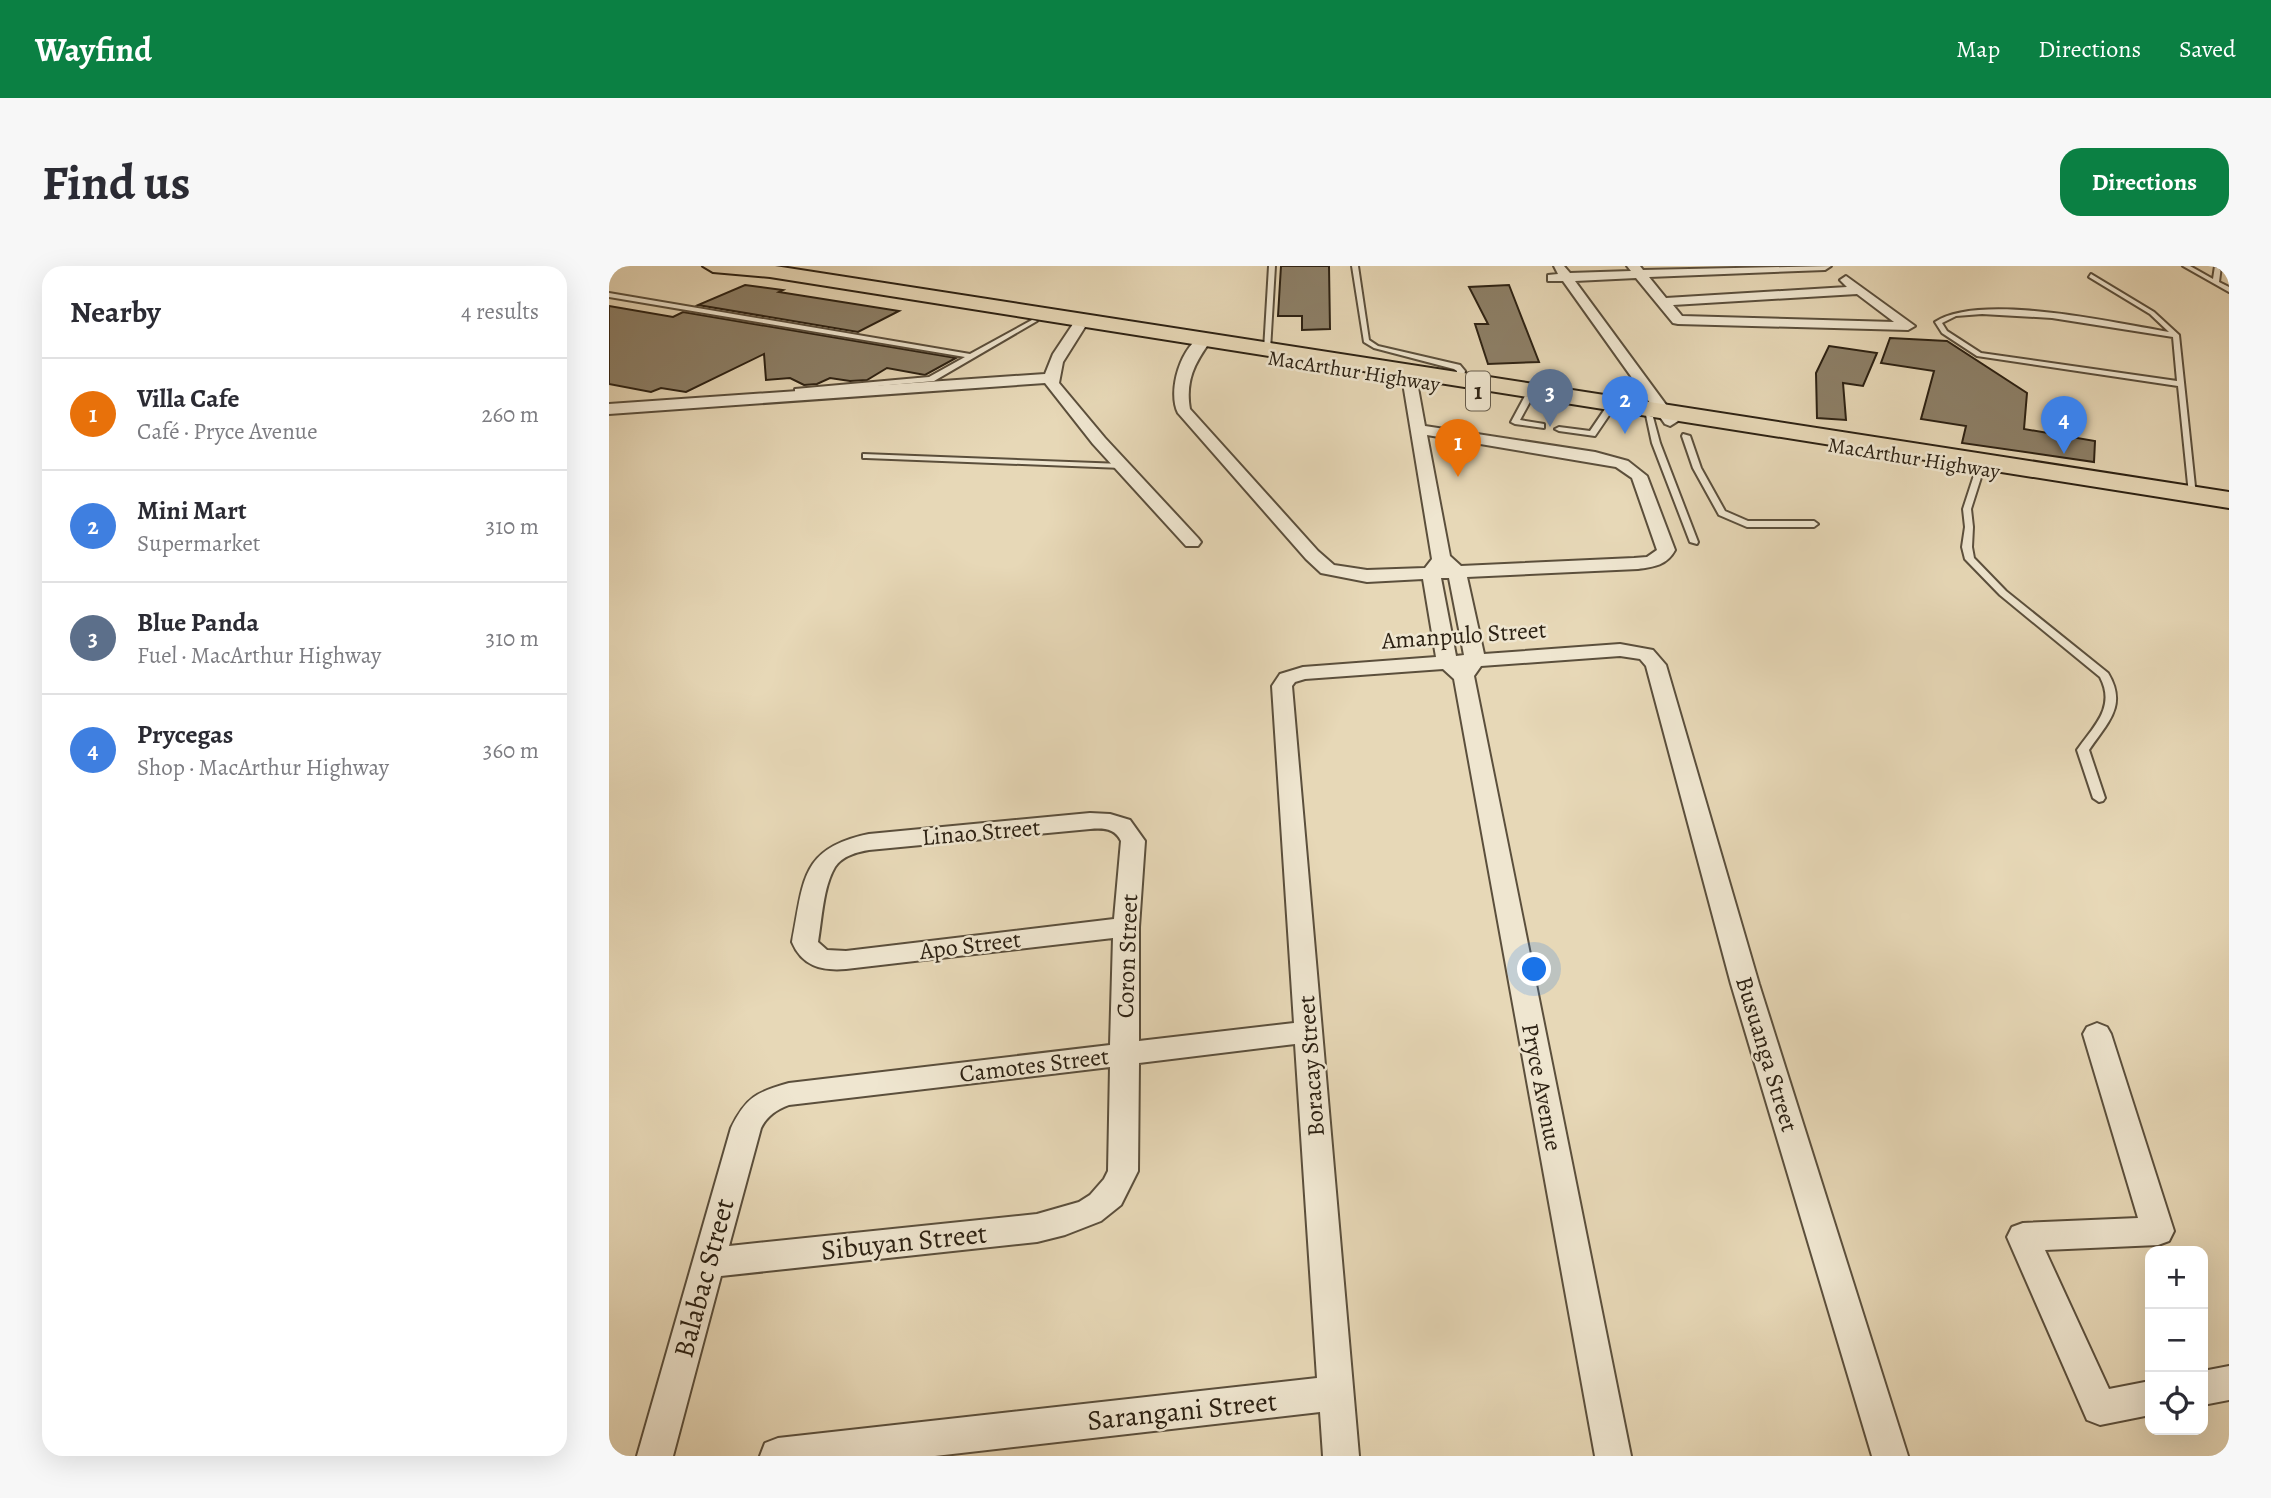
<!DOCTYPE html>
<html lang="en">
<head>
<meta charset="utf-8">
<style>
  body { margin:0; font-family:Alegreya,serif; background:#f7f7f7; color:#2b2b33 }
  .controls { position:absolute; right:21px; bottom:21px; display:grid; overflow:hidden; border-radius:14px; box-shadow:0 7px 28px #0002 }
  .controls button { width:63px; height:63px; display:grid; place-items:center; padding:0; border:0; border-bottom:2px solid #e1e1e2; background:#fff; color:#2b2b33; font:35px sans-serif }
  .you { position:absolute; left:926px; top:704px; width:24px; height:24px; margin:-18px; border:5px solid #fff; border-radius:50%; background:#1a73e8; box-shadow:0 0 0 10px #1a73e833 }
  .badge { display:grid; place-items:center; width:46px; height:46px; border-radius:50%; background:#0b8043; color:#fff; font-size:23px; font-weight:700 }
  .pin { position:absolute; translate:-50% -58px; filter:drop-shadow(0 2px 4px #0008) }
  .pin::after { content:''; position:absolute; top:37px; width:24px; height:21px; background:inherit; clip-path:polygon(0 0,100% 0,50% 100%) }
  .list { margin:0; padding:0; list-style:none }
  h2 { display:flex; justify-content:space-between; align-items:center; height:91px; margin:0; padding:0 28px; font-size:30px }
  h2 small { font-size:23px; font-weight:400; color:#7c7c81 }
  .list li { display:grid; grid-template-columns:46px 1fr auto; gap:21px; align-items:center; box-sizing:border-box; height:112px; padding:0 28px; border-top:2px solid #e1e1e2 }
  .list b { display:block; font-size:26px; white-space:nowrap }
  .list p { margin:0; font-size:23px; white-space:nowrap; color:#7c7c81 }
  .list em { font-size:23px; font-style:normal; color:#7c7c81 }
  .icon { flex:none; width:38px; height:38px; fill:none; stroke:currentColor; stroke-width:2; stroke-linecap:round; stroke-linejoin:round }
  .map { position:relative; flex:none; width:1620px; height:1190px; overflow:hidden; border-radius:21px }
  header { display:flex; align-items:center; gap:42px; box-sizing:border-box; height:98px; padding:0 35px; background:#0b8043; color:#fff }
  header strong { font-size:33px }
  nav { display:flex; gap:38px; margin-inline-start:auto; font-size:24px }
  .intro { display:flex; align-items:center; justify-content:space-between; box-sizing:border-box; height:168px; padding:0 42px }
  h1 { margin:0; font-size:49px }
  .button { padding:18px 32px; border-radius:21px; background:#0b8043; color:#fff; font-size:24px; font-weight:700 }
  main { display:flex; gap:42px; padding:0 42px }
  aside { flex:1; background:#fff; border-radius:21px; box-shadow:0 7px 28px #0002 }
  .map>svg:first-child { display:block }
</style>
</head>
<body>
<header>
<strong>Wayfind</strong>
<nav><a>Map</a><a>Directions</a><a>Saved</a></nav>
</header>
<div class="intro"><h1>Find us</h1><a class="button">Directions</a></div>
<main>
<aside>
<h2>Nearby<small>4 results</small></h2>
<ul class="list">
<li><span class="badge" style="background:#e8710a">1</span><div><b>Villa Cafe</b><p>Café · Pryce Avenue</p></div><em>260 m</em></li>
<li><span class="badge" style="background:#3f7fe0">2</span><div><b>Mini Mart</b><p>Supermarket</p></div><em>310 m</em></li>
<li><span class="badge" style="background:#5c6f8a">3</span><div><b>Blue Panda</b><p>Fuel · MacArthur Highway</p></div><em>310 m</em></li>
<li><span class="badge" style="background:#3f7fe0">4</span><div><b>Prycegas</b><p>Shop · MacArthur Highway</p></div><em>360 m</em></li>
</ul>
</aside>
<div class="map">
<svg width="1620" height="1190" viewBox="0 0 1620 1190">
  <rect width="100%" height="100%" fill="#e7d8b7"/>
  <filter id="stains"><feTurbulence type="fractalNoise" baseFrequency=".00286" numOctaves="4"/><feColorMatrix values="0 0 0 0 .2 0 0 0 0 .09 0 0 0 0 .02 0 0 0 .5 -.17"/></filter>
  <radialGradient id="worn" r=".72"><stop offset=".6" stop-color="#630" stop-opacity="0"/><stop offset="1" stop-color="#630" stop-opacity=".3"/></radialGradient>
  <path fill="#8d8068" stroke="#2c2113" stroke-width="2" d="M672,0H720L721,63L693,64V50H669Z
    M136,19L174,24L170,26L290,45L249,66L89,39Z
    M900,19L930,96L879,98L866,58H879L860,21Z
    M0,40L64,51L74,46L347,92L316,109L278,102L258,114L241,115L221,112L208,118L195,119L181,112L157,114L155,88L77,126L52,122L42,126L0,118Z
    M1281,72L1338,75L1418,127L1415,163L1486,175L1485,196L1353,177L1357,160L1312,153L1325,105L1272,97Z
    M1220,80L1268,87L1254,120L1234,117L1237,154L1208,152L1207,107Z"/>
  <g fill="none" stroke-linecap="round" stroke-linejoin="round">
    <defs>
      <path id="lane" d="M660,0H666L661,84L658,86L655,84Z
        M743,0H749L760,74L769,80L851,99L856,105L854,115L847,113L848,105L845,103L765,82L755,76Z
        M1574,0H1581L1604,13L1606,0H1612L1610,16L1620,21V26Z
        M1482,8L1545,46L1570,69L1587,230L1580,228L1569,120L1368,90L1333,67L1326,56C1371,26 1506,57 1560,66L1541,48L1480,11ZM1373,48L1443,52L1564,71L1568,115L1372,87L1338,65L1333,57L1347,50Z
        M0,27L361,88L423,54L428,55L325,115L189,127H186V123L320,111L356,91L0,31Z
        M916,130L923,132L911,154L935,158V162L906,158L902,156Z
        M996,143L1003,145L986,170L950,165L946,163L950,161L981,165Z
        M1037,149L1044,151L1051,177L1089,276L1088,278L1081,276L1043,177Z
        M1074,168L1081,170L1092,202L1116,245L1139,255H1205L1209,258L1205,261H1138L1110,249L1084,202L1073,170Z
        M254,188L513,198L517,200L513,202L257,192H254Z
        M1368,200L1375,202L1362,243L1364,261L1363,281L1365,292L1397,325L1499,407C1519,440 1498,457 1480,484L1496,532L1494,535L1490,536L1484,532L1468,484C1485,460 1507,441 1491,411L1391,329L1356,293L1353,281L1356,261L1354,243Z"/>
      <path id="street" d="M945,0H955L961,7L1022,5L1018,0H1031L1034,4L1222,0L1216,4L1040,11L1057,32L1238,21L1231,14L1237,10L1306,60L1299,64L1069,58L1064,57L1027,12L966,15L1069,155L1061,160L1056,158L954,15H939V9L949,8ZM1248,28L1285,56L1073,50L1064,39Z
        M469,57L476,61L454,96L450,117L496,172L589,272L592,276L589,280H577L484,178L436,117L0,148V138L436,108L444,88L464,58Z
        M596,69L603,73C586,96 576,114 581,143L709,285L725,299L758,304L816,302L823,293L792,105L794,102H804L806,105L816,160L986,186L1019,195L1038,210L1066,284C1058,299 1045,301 1029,303L858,311L875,388L1011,378L1044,384L1057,399L1150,718L1299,1190H1263L1122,718L1037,400L1031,393L1011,390L872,400L865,410L1022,1190H986L845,413L834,403L696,413L686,416L683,420L750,1190H714L711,1146L326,1190H151L156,1177L169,1172L708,1112L686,778L530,797L529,905L512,939L492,955L456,969L428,976L112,1010L64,1190H28L122,862C137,831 148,826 180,817L501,779L504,672L237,703C212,705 193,700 183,676C195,615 191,582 260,568L481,547L501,548L521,554L536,575L530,661V775L685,757L663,420L671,408L694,401L827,391L814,313L758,316L712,307L697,293L569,147C558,126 572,77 596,69ZM818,169L1007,201L1023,212L1048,284L1038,291L1025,292L852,300L841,290ZM832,312H840L855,389L847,390ZM481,563C494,562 506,562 512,575L505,653L237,685L218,684L209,676C213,653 214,621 226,601C233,590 248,586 260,584ZM501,801L499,905L495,913L481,929L470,936L428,948L120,980L152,862C158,850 167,844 180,839Z
        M1488,757L1498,761L1502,768L1565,965L1560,975L1549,979L1436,984L1500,1123L1541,1115V1149L1491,1159L1478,1154L1398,971L1403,961L1414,957L1529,952L1474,768L1478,761Z
        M1620,1100V1134L1594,1139V1105Z"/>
      <path id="highway" d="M94,0H166L1620,226V242L161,11L104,6Z"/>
    </defs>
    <use href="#lane" stroke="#5b4f3c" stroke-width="4"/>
    <use href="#street" stroke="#5b4f3c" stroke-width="4"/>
    <use href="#highway" stroke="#2c2113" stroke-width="4"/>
    <use href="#lane" fill="#efe6d0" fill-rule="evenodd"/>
    <use href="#street" fill="#efe6d0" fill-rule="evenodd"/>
    <use href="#highway" fill="#e7d8b7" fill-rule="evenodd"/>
  </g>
  <g text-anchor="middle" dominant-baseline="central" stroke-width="5" stroke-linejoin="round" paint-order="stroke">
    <g font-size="21" fill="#2c2113" stroke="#efe6d0">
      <text transform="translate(745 105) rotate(9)">MacArthur Highway</text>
      <text transform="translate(1305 192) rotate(9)">MacArthur Highway</text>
    </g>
    <rect fill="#efe6d0" stroke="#665c4c" stroke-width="2" x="857" y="105.5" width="24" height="39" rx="5"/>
    <g font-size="23" font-weight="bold" fill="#2c2113">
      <text x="869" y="125">1</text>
    </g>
    <g font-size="24" fill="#2c2113" stroke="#efe6d0">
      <text transform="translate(855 369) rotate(-4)">Amanpulo Street</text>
      <text transform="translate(372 566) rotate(-5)">Linao Street</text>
      <text transform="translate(361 679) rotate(-7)">Apo Street</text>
      <text transform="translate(518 690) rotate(-88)">Coron Street</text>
      <text transform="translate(1158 788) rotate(73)">Busuanga Street</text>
      <text transform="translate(425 799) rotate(-7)">Camotes Street</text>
      <text transform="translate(702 800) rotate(-94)">Boracay Street</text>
      <text transform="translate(933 821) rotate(79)">Pryce Avenue</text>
    </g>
    <g font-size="28" fill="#2c2113" stroke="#efe6d0">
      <text transform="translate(295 976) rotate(-6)">Sibuyan Street</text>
      <text transform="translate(95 1012) rotate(-75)">Balabac Street</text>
      <text transform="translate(573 1145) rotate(-6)">Sarangani Street</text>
    </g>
  </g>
  <rect width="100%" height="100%" filter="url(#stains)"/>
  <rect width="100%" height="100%" fill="url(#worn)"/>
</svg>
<div class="controls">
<button>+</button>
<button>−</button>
<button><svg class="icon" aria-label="locate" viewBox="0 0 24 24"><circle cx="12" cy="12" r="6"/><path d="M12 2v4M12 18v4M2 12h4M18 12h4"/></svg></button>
</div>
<div class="you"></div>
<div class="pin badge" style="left:849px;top:211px;background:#e8710a">1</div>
<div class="pin badge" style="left:1016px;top:168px;background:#3f7fe0">2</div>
<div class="pin badge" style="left:941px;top:161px;background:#5c6f8a">3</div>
<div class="pin badge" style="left:1455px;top:188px;background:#3f7fe0">4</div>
</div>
</main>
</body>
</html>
